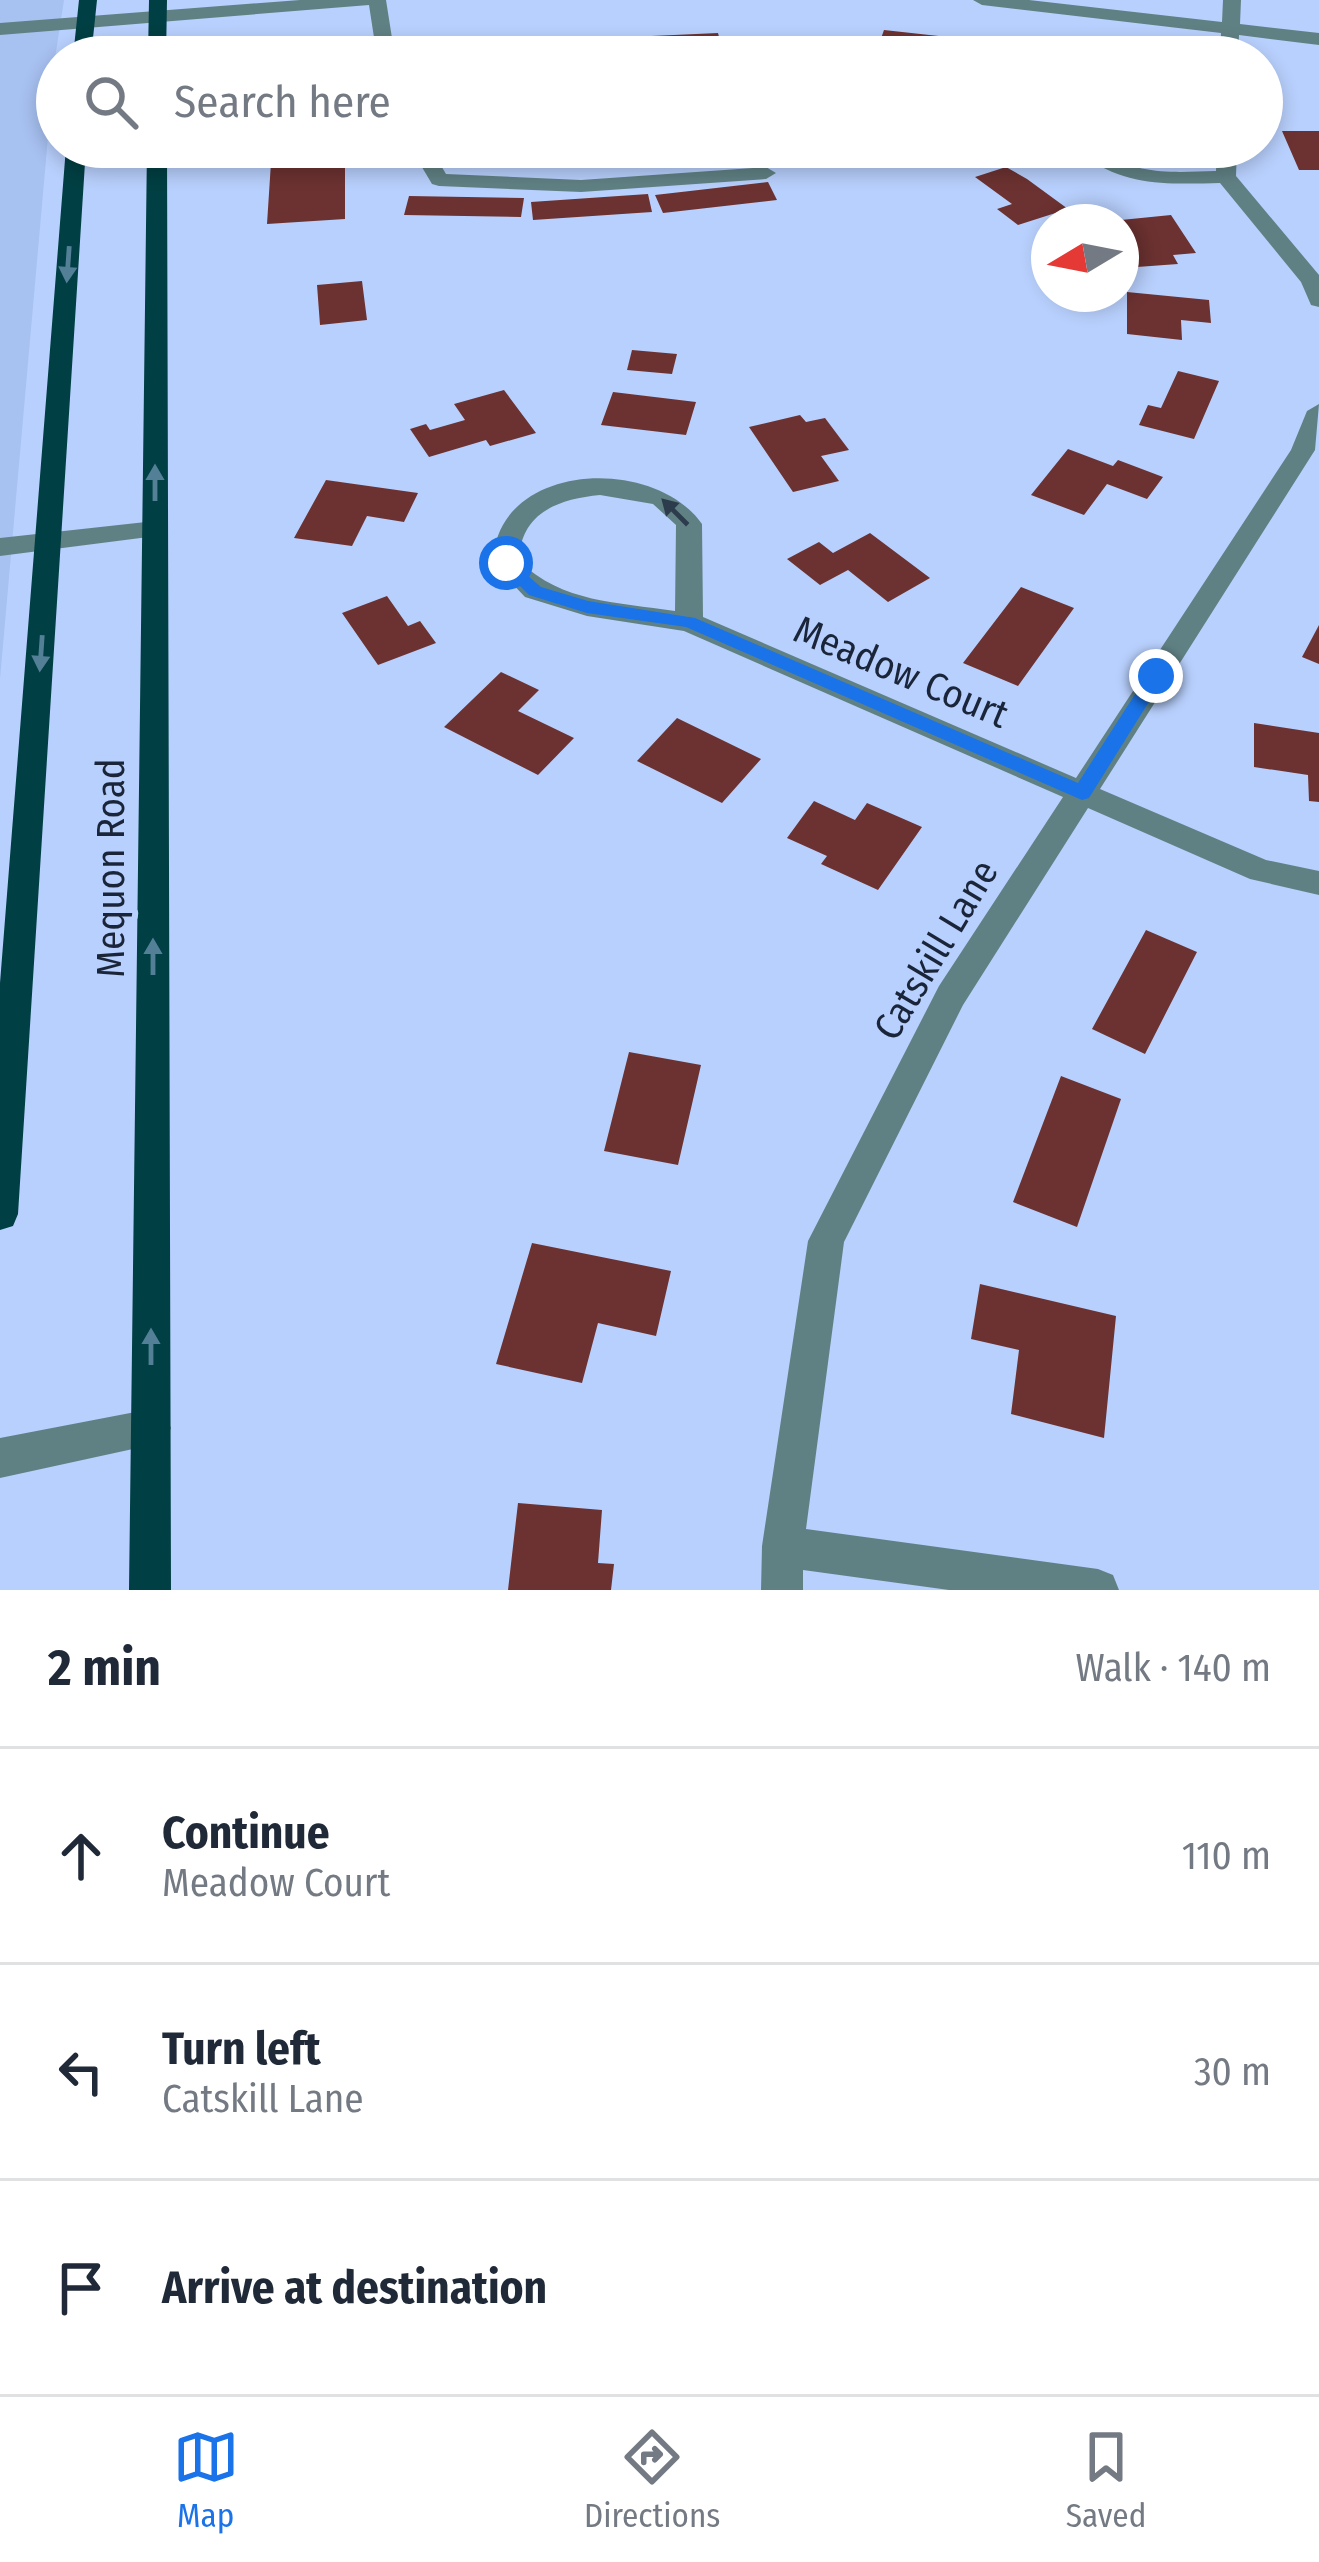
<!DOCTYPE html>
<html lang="en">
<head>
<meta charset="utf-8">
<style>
  body { margin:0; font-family:"Fira Sans Condensed",sans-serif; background:#f2f2f3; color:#1f2937 }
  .compass { position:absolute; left:1031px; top:204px; width:108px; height:108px; border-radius:50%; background:#fff; box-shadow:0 6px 18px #0003; rotate:260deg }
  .stop { position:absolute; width:36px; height:36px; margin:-27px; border:9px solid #1a73e8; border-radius:50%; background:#fff }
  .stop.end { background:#1a73e8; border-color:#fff; box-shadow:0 3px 12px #0008 }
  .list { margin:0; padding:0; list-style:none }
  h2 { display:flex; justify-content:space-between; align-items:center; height:156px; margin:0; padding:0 48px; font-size:51px }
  h2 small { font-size:39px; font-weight:400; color:#747a83 }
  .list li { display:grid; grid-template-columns:78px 1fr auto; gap:36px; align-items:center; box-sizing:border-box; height:216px; padding:0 48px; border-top:3px solid #e0e1e3 }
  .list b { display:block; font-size:45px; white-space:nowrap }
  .list p { margin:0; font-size:39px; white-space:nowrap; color:#747a83 }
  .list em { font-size:39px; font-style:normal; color:#747a83 }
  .icon { flex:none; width:66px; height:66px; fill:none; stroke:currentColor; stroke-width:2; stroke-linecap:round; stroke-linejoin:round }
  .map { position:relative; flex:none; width:1319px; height:1590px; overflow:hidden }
  .search { position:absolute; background:#fff; box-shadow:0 6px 18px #0003; left:36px; right:36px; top:36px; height:132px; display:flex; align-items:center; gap:30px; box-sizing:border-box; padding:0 42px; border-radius:66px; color:#747a83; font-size:45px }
  .sheet { height:804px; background:#fff }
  nav { display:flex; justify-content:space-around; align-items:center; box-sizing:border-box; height:168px; border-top:3px solid #e0e1e3; background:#fff; font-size:33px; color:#747a83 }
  nav a { display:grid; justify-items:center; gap:6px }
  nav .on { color:#1a73e8 }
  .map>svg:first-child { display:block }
</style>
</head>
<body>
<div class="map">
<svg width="1319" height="1590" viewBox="0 0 1319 1590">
  <rect width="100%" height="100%" fill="#b8d0fd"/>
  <path fill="#a7c1f1" d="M0,0H64L55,58L0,679Z"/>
  <path fill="#6c3231" d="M884,30L993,42L989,57H942L903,53L904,47L879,44Z
    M718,33L724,57H435L434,46Z
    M1282,131H1319V170H1299Z
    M272,147H352V164H345V219L267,224Z
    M660,147L663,159L551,166L548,148Z
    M1006,167L1027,179L1068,209L1018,225L997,209L1012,204L975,177Z
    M768,182L777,200L663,213L655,195Z
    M648,194L652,212L533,220L531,202Z
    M409,196L524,198L521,217L404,215Z
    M1171,215L1196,253L1173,255L1178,264L1137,267L1121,241V220Z
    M362,281L367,320L320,325L317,285Z
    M1127,292L1209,300L1211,323L1181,320L1182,340L1127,334Z
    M632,350L677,354L672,374L627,370Z
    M1178,371L1219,381L1194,439L1139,425L1148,405L1161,408Z
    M504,390L536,433L490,446L486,440L429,457L410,429L426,424L430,430L465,420L454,404Z
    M613,392L696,402L686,435L601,425Z
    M800,415L806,422L825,418L849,450L821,456L839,481L793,492L749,427Z
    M1068,449L1113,466L1118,460L1163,477L1147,499L1107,484L1084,515L1031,495Z
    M326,480L418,493L404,522L367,516L352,546L294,538Z
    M870,533L930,578L888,602L848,570L820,585L787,559L819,542L833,553Z
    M1021,587L1074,608L1018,686L963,663Z
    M387,596L408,626L420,621L436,643L378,665L342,613Z
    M1319,625V664L1302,657Z
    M501,672L539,690L518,711L574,738L538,775L444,727Z
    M677,718L761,759L722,803L637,761Z
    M1254,723L1319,733V802L1309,801L1308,775L1254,767Z
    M814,801L855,820L867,803L922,827L878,890L821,864L827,856L787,838Z
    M1146,930L1197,952L1145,1054L1092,1029Z
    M629,1052L701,1065L678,1165L604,1151Z
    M1061,1076L1121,1099L1077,1227L1013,1202Z
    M532,1243L671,1271L656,1336L598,1323L582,1383L496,1364Z
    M980,1284L1116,1316L1104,1438L1011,1414L1019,1350L971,1339Z
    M518,1503L602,1510L598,1563L614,1564L611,1590H508Z"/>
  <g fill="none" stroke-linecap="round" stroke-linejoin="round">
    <path fill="#608184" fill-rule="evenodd" d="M300,0H386L395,57H377L369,5L0,35V23Z
      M973,0H1029L1222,22L1223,0H1241L1240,24L1319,33V45L1239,35L1238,57H1220L1221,33L982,5Z
      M410,147H430L446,174L581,180L766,167L776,173L766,179L581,192L439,186L432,184Z
      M1085,147H1105L1106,153C1139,176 1177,172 1216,171L1217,147H1237L1236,176L1319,275V307L1311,305L1301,282L1220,183C1174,184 1128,187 1089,159Z
      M1319,404L1315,450L1100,789L1266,860L1319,871V895L1250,879L1088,808L963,1005L844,1242L806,1529L1098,1569L1113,1575L1119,1590H949L803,1570V1590H761L762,1546L808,1241L939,986L1063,797L684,631L587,616L525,597L493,563C495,462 653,454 702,524L703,617L1076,778L1291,450L1307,411ZM600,495L653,504L676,525L675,611C617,602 563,603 519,561C520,513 558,499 600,495Z
      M155,521L168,529L164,535L0,556V538Z
      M151,1409L165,1414L171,1428L165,1442L0,1478V1438Z"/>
    <path fill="#003f43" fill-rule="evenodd" d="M79,0H97L91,57H73Z
      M149,0H167L166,57H148Z
      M66,147H86L18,1214L13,1226L0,1230V983Z
      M147,147H167L171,1590H129Z"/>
  </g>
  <defs><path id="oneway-solid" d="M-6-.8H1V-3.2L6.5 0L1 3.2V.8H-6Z" transform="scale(3)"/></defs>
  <g fill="#538097">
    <use href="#oneway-solid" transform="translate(68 264) rotate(94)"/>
    <use href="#oneway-solid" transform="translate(155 483) rotate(-90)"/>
    <use href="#oneway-solid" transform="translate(41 653) rotate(94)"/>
    <use href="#oneway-solid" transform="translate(153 957) rotate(-90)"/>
    <use href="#oneway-solid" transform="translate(151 1347) rotate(-90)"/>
  </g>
  <use fill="#2c3c4c" href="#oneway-solid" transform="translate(675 512) rotate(-135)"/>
  <path fill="#1a73e8" d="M506,557L541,587L588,601L695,618L1078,783L1150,671L1156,669L1165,676L1089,798L1082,800L686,627L587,613L529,595L497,563Z"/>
  <g text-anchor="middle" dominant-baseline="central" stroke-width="12" stroke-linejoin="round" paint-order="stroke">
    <g font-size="39" fill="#1a253a" stroke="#b8d0fd">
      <text transform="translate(901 672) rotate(23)">Meadow Court</text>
      <text transform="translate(111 868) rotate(-90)">Mequon Road</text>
      <text transform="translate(936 950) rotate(-59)">Catskill Lane</text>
    </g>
  </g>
</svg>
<svg class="compass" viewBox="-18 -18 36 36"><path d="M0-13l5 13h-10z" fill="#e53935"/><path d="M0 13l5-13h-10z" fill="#747a83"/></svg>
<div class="stop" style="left:506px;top:563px"></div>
<div class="stop end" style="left:1156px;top:676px"></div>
<div class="search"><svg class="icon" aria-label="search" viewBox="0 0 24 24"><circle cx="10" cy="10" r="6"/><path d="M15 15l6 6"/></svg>Search here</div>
</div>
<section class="sheet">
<h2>2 min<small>Walk · 140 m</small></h2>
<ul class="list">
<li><svg class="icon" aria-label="ahead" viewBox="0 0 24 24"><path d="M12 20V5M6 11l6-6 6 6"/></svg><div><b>Continue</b><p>Meadow Court</p></div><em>110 m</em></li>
<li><svg class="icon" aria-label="left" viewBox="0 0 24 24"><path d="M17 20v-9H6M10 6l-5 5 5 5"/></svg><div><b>Turn left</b><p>Catskill Lane</p></div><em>30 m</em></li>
<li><svg class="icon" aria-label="arrive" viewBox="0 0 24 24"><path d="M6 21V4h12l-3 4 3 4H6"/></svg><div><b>Arrive at destination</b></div></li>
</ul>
</section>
<nav>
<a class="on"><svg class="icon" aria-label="map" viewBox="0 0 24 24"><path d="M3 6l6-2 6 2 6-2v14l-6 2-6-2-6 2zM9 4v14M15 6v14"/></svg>Map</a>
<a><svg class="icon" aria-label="directions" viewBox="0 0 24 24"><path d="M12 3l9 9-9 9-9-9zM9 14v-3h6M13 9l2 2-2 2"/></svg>Directions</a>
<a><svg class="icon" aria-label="saved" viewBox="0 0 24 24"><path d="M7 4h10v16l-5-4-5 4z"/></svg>Saved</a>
</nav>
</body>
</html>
